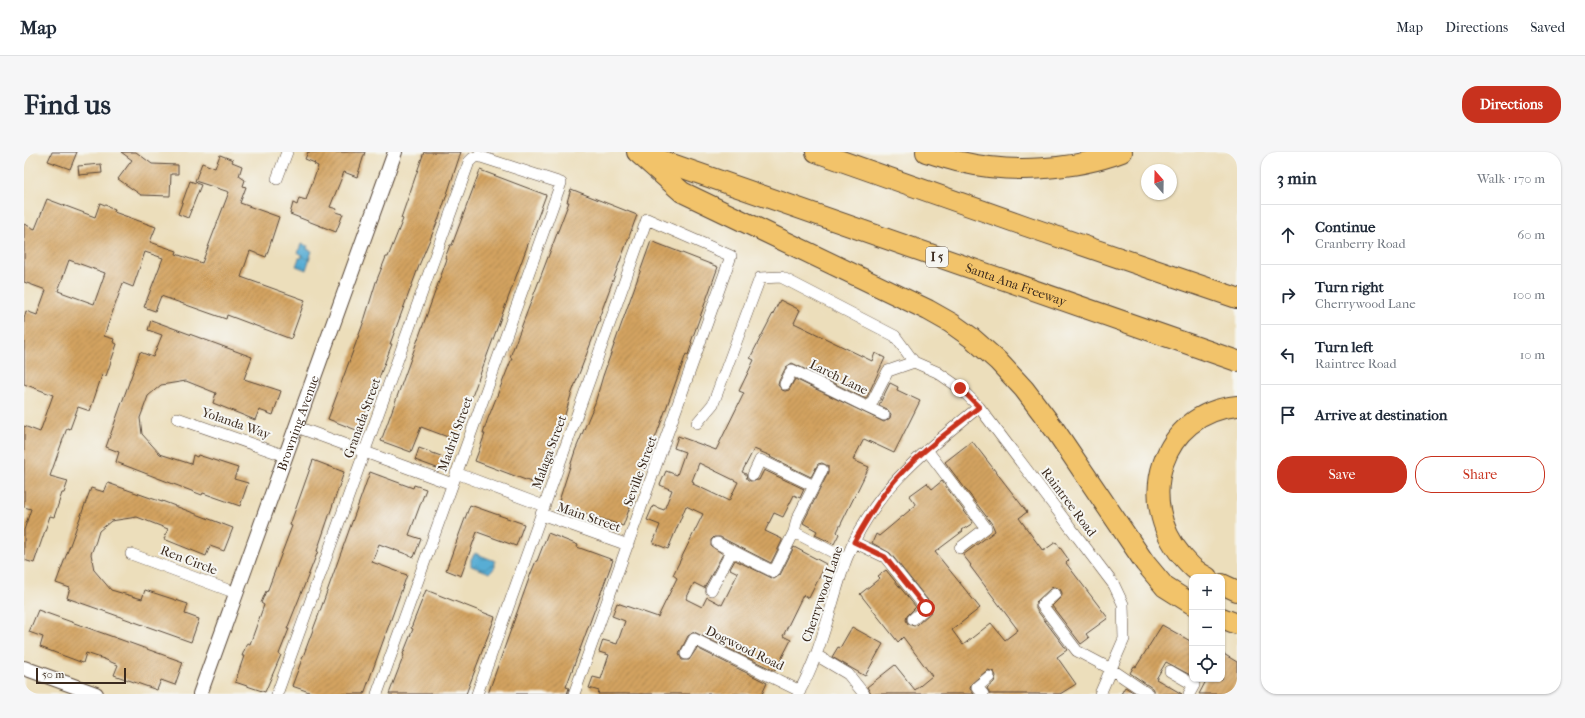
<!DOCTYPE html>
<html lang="en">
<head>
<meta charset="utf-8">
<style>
  body { margin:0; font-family:"IM FELL French Canon",serif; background:#f6f6f7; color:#1f2937 }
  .controls { position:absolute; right:12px; bottom:12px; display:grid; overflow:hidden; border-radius:8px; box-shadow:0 1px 3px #0004 }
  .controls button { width:36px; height:36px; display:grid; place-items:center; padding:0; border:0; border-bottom:1px solid #e0e1e3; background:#fff; color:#1f2937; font:20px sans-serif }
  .compass { position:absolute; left:1117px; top:12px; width:36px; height:36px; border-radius:50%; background:#fff; box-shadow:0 1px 3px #0004; rotate:340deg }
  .scale { position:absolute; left:12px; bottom:10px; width:90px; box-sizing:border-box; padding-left:4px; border:2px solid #3b2a1e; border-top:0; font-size:11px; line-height:14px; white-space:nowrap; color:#3b2a1e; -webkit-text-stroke:3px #f6f6f2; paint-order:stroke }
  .stop { position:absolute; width:12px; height:12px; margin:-9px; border:3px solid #c8321e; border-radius:50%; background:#fff }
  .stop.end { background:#c8321e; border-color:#fff; box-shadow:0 1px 4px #0008 }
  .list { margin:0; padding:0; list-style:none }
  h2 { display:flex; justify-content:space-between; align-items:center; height:52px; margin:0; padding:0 16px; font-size:17px }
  h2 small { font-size:13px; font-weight:400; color:#747a83 }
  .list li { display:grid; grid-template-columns:26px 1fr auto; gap:12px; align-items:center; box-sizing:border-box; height:60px; padding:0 16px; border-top:1px solid #e0e1e3 }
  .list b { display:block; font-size:15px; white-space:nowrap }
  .list p { margin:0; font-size:13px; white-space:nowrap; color:#747a83 }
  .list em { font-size:13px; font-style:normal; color:#747a83 }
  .actions { display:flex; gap:8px; padding:12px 16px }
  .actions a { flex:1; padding:9px 0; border:1px solid #c8321e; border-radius:16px; text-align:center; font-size:14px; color:#c8321e }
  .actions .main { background:#c8321e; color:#fff }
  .icon { flex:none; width:22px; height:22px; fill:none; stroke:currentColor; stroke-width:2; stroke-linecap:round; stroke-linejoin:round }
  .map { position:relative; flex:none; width:1213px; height:542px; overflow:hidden; border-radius:16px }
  header { display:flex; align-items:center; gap:24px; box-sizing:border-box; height:56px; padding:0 20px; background:#fff; border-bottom:1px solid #e0e1e3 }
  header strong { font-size:19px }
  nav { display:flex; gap:22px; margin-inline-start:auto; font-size:14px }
  .intro { display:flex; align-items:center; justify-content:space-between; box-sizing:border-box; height:96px; padding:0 24px }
  h1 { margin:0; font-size:28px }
  .button { padding:10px 18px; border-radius:16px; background:#c8321e; color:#fff; font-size:14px; font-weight:700 }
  main { display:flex; gap:24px; padding:0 24px }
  aside { flex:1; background:#fff; border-radius:16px; box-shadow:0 1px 3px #0004 }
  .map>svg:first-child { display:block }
</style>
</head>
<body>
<header>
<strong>Map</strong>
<nav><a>Map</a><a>Directions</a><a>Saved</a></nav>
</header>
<div class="intro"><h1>Find us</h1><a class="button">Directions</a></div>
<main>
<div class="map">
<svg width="1213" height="542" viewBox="0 0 1213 542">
  <defs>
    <pattern id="water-waves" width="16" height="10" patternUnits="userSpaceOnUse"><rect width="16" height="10" fill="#58add4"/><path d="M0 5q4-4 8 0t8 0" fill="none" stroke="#4a8dab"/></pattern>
    <pattern id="building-hatch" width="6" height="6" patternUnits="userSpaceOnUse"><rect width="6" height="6" fill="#d3a360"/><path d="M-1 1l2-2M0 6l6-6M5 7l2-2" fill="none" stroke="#ac854f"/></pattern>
  </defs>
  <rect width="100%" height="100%" fill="#f6f6f2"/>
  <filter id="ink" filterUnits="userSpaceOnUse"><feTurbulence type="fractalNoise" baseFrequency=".025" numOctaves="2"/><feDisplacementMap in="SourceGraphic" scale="8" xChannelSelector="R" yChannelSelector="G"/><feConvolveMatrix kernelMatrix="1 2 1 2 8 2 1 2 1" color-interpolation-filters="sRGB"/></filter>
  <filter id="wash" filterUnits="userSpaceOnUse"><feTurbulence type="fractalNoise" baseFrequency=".012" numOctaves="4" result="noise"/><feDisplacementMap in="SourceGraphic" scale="16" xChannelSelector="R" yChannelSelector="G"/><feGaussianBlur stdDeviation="0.9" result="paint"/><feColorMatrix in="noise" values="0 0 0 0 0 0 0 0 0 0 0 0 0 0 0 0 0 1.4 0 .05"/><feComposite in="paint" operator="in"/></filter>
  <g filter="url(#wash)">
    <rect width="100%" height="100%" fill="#ecdebb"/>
    <path fill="url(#water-waves)" stroke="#4a6c79" d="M277,92L284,94L283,97L288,99L282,118L272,114L275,106H278V103L274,101Z
      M451,401L471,409V415L466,421L447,414V407Z"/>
    <g id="blocks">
      <path fill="url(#building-hatch)" fill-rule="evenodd" d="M28,0H53L46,17L24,9Z
        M97,0H112L128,12L154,13V22H147L146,44L117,43L94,27L108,8Z
        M284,0H341L333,25L320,20L306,55L313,57L312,60L319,62L312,80L266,62L269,51L273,53L275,46L282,48L294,14L290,12L291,11L281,7Z
        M400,0H437L415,66L396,111L366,192H368L363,205L335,279L304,267L340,169L352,130L362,105H364L379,67L377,66Z
        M196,3L209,8L208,10L218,14L215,24L221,28L219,34L222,35L216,51L255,65L242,105L226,99L217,125L281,148L267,187L203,163L202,167L137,144L131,159L120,155L139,106L121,100L109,135L99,131L80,184L90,187L89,190L93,192L82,224L78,223L66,259L54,255L46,277L43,276L26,324L44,329L40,341H38L30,365L26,364L10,411L0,408V378L7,357L0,355V274L16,280L29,243L0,232V167L2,159L13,163L22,138L0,130V72L11,77L23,47L71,65L76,51L91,57L90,60L132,75L126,90L153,99L152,102L178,111L205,40L171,29L178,11L191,16ZM45,108L81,121L70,152L34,139Z
        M77,12L78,21L55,23L54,14Z
        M456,18L522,43L432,288L397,275L387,300L357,289L423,107L421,106L426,93H428Z
        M166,29L177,33L164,66L154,62Z
        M547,37L613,63L575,166L576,167L547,243L539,269L515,333L451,309L461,282H459L463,269L488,206L486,205L545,50H543Z
        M627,89L694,115L667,190L668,191L664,203L662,202L599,374L534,352L551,299L571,251L579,224Z
        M756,148L776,158L770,171L848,209L851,201L861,206L842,247L768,211L762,215L755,229L754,233L758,238L761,239L765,238L771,227L860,270L866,266L867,262L863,257L855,253L866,231L874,235L873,238L896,249L870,301L840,287L829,308L845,315L813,380L815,382L810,392L791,383L793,379L779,371L804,321V314L798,311L794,312L787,325L746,305L747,304L730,297L718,320L722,322L723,327L726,329L735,328L740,318L780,337L776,346L770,343L759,365L750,361L741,379L758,387V389L747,411L696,385H690L687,388V394L699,402L680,436L670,431L662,447L678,455L683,445L698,453L714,421L706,417L711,408L750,427L756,423L770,395L802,412L785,446L779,443L759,484L767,488L751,519L670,480L664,484L655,502L658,508H665L673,496L743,531L738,542H574L575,539L565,536L569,525L577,527L585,503L575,500L579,488L593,492L601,469L588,464L593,451L634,465L653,426L649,423L679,362L662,354L644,397L629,391L636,373L623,368L629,354L640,358L648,338L636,333L642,319L653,323L661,300L650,296L654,284L692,298L720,241L715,239L730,208L726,206ZM675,311L714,330L705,349L669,332L670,330L668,329Z
        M127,168L228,205L220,227L257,239L249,263L235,258L231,268L189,251L192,241L162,229L137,233L124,244L116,266L118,282L136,302L167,312L169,303L173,305L174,303L214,316L210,327L224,331L216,354L179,341L178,343L92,310L95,300L82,295L116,200L129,205L138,183L124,178Z
        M948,289L1003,360L995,366L1019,399L1032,390L1045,408L1042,411L1084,466L1062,482L1065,486L1057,492L1028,454L1037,445L1038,441L1036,437L1030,435L1027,436L1012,450V457L1043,498L1033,505L1052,532L1036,542H966L963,536L970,530L972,524L970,520L964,518L961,520L947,532L946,537L950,542H847L843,535L871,513L891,538L908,524L879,485L874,490L836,442L856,426L854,424L862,418L892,455L883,464L882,468L884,472L890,474L893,473L908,459L907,452L866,401L848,391L852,382L855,384L892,353L885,344L903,331L908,337L918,329L949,371L938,378L939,379L911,400L956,456L928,478L939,493L967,471L981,488L994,478L946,414L947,413L939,403L971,379L968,372L921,310Z
        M395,296L425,307L421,319L391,308Z
        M289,308L320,320L293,399H294L263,477H265L255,502L257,503L241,540L211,530L220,504H218L223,491L226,492L240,453L237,451L242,439L243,440L268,374L266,373Z
        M346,320L389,336L390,333L402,337L385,383L397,387L390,405L355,392L348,410L383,423L340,542H291L268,534L296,459Z
        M84,331L138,350V349L209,376L200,399L186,394L182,404L140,387L144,377L113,365L87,369L75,379L72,389L67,402L70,418L87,438L118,447L121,438L164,452L161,462L175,467L167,490L43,446L46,436L32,431L67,336L80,340Z
        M446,353L500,372L492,394L453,380L437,424L422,418Z
        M524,381L554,393L553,395L589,408L542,535L545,536L543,542H464L507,421L512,409H513Z
        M402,438L471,465L442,542H365L380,503L379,502L389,477L387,476Z
        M14,458L159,510L151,533L137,528L133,538L90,523L94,513L80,507L62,501L59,511L16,495L19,485L5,480Z
        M1138,473L1168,490V524L1142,510L1132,527L1158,542H1131L1128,536L1106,521L1110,514L1112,515Z
        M828,475L859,492L841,524L808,505L814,495L816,496Z
        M1198,501L1213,510V530L1206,542H1175L1183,527H1198Z
        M1101,535L1112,542H1097Z"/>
    </g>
  </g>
  <g filter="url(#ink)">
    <use href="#blocks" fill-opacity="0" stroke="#564536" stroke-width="1"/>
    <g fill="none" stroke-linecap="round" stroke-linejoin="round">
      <defs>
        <path id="minor" d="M253,27L263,0
          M890,210L913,220L936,236L955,255L1090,433L1099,452L1100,487L1076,542
          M761,232L768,218L845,256L864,219L890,210
          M845,256L860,263
          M153,266L262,304
          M673,271L689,252L736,126L757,125L871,184L890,210
          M273,275L428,332
          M903,298L962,376L936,396
          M432,321L520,354
          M790,334L798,318
          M517,362L604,393
          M770,380L822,407
          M830,390L861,405L902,456L889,467
          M693,391L750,420L770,380L773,367L790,334L736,308L729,323
          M107,402L212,441
          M687,438L708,399
          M1031,442L1018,453L1053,499L1087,517L1124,542
          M662,502L670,487L776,539
          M792,503L824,522L840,542
          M1146,519L1170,533L1165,542
          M253,542L445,10L449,6L454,4L537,31L353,542
          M453,542L623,67L707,104L550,542
          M774,542C798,500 806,453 822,408C848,339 901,299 955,255
          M959,542L953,535L965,525"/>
        <g id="tertiary">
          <path d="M0,516L72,542"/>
          <path id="s1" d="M176,542L371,0"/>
        </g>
        <g id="motorway">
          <path d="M613,0L658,40L904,158L927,171L948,186L974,209L1000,237L1031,278L1121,411L1141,435L1168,452"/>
          <path d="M792,0L1002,74L1213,146"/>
          <path d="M902,0C914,3 925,8 937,10C986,22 1051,18 1098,0"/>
          <path id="s2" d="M622,3L1213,209"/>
          <path d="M1183,425C1171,419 1167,414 1158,404C1111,349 1137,261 1213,254"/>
          <path d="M1198,432L1213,439"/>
          <path d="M1198,466L1213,472"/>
        </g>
      </defs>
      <use href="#minor" stroke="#564536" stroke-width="12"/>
      <use href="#tertiary" stroke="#564536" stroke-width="16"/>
      <use href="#motorway" stroke="#564536" stroke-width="22"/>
      <use href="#minor" stroke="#fff" stroke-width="11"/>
      <use href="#tertiary" stroke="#fff" stroke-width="14"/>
      <use href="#motorway" stroke="#f2c36a" stroke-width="20"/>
    </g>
  </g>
  <g fill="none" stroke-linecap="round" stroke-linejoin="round" filter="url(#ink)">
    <path stroke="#c8321e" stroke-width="5" d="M902,456L861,405L830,390C841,371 852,351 866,334C891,303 925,280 955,255L936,236"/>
  </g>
  <g text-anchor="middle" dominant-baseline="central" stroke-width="4" stroke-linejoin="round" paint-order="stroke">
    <rect fill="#f6f6f2" stroke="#73675e" stroke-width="1" x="902" y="95" width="22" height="20" rx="3"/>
    <g font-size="12" font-weight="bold" fill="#3b2a1e">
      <text x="913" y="105">I 5</text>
    </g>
    <g font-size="13" fill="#3b2a1e" stroke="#f6f6f2">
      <text stroke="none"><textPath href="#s2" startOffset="392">Santa Ana Freeway</textPath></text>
      <text transform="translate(815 225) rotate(26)">Larch Lane</text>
      <text transform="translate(338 266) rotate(-70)">Granada Street</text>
      <text transform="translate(212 271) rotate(19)">Yolanda Way</text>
      <text stroke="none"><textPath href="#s1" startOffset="288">Browning Avenue</textPath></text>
      <text transform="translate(431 282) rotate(-70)">Madrid Street</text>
      <text transform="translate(525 300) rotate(-70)">Malaga Street</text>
      <text transform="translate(616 319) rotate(-70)">Seville Street</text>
      <text transform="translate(1045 350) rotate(53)">Raintree Road</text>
      <text transform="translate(565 365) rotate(19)">Main Street</text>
      <text transform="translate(165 408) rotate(21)">Ren Circle</text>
      <text transform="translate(798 442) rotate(-71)">Cherrywood Lane</text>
      <text transform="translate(721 496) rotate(26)">Dogwood Road</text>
    </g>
  </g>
</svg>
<div class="controls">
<button>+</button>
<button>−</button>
<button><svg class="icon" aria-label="locate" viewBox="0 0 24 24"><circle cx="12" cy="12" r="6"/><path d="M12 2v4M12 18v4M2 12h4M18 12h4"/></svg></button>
</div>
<svg class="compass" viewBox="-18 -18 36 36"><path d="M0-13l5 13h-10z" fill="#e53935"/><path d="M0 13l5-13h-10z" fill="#747a83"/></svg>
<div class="scale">50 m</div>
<div class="stop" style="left:902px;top:456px"></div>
<div class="stop end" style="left:936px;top:236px"></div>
</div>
<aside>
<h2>3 min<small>Walk · 170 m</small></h2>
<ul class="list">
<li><svg class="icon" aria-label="ahead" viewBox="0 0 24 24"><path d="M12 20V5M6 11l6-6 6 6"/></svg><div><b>Continue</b><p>Cranberry Road</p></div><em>60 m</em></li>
<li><svg class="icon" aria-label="right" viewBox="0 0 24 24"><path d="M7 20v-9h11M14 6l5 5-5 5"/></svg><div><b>Turn right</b><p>Cherrywood Lane</p></div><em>100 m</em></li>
<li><svg class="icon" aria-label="left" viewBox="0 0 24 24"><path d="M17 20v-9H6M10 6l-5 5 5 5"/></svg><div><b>Turn left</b><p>Raintree Road</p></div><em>10 m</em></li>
<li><svg class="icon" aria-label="arrive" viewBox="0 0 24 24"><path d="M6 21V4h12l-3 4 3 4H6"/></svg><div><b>Arrive at destination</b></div></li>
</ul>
<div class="actions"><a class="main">Save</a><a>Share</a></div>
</aside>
</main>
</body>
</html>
